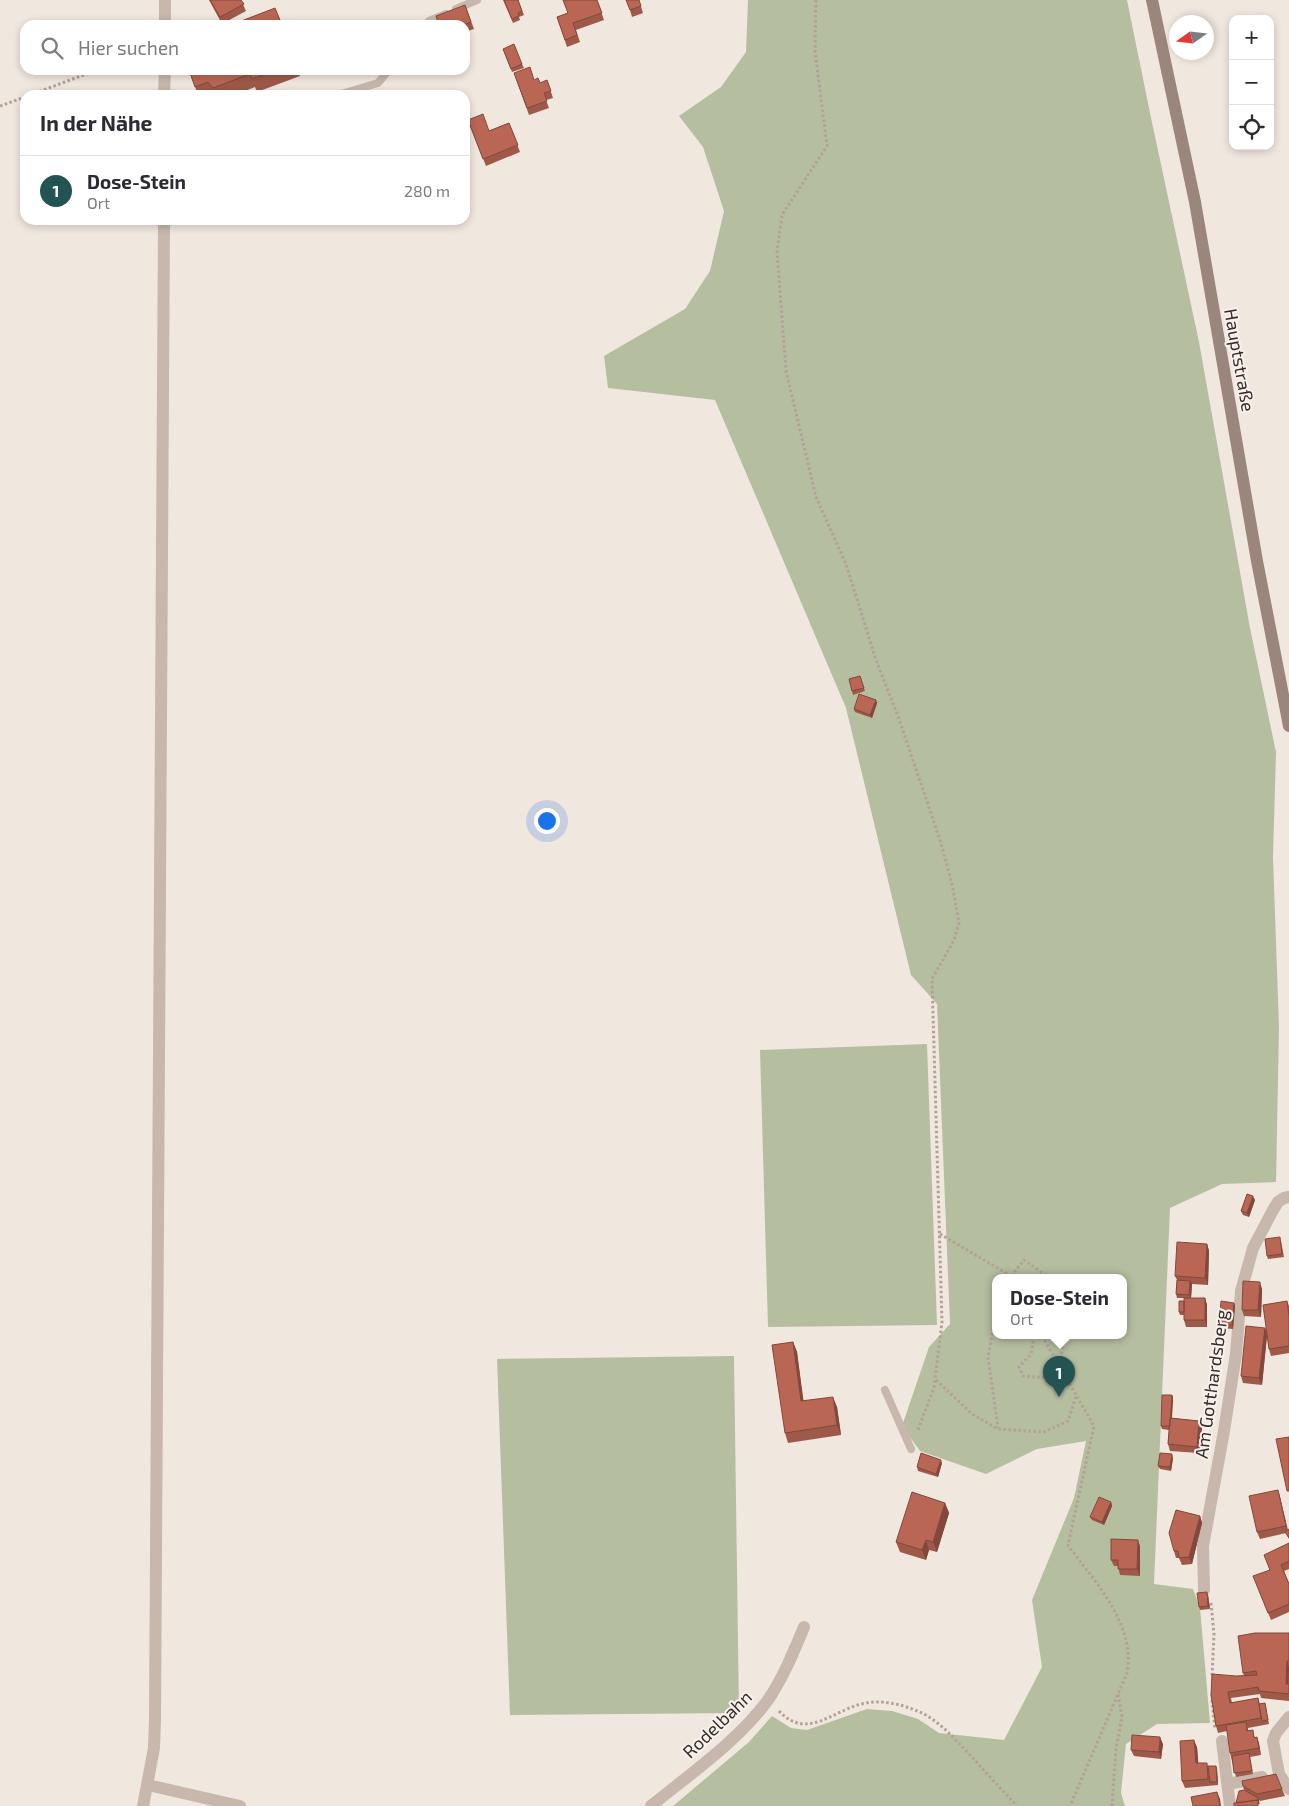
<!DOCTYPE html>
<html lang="de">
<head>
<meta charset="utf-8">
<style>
  body { margin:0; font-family:"Exo 2",sans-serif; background:#f7f7f7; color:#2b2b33 }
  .controls { position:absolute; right:15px; top:15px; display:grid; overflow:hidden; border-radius:10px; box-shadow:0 2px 8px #0003 }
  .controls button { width:45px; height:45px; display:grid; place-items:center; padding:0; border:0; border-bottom:1px solid #e1e1e2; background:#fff; color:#2b2b33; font:25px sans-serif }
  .compass { position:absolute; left:1169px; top:15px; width:45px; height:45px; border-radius:50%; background:#fff; box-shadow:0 2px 8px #0003; rotate:256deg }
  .you { position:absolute; left:546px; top:820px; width:18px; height:18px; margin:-12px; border:4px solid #fff; border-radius:50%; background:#1a73e8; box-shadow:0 0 0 8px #1a73e833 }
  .badge { display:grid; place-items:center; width:32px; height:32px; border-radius:50%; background:#245353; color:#fff; font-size:16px; font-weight:700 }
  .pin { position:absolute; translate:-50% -41px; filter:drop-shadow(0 1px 2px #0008) }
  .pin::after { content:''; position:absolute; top:26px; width:18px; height:15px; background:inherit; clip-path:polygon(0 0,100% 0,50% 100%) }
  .popup { position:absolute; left:992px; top:1274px; width:135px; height:65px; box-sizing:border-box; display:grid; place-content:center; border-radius:10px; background:#fff; filter:drop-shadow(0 1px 4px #0005); font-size:16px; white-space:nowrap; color:#7c7c81 }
  .popup b { font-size:19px; color:#2b2b33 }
  .popup::after { content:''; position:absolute; left:50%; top:100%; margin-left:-10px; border:10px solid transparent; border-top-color:#fff }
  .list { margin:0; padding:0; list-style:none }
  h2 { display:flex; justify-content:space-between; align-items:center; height:65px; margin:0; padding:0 20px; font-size:21px }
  h2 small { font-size:16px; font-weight:400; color:#7c7c81 }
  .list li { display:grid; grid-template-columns:32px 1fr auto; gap:15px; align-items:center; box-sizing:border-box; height:70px; padding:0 20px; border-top:1px solid #e1e1e2 }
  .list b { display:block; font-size:19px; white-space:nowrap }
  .list p { margin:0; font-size:16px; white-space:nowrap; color:#7c7c81 }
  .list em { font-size:16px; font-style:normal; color:#7c7c81 }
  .icon { flex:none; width:28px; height:28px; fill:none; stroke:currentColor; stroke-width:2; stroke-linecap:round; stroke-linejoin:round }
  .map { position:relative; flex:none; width:1289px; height:1806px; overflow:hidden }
  .search { position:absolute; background:#fff; box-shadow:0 2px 8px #0003; left:20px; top:20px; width:450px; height:55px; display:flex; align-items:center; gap:12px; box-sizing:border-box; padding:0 18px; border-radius:15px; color:#7c7c81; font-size:19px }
  .panel { position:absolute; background:#fff; box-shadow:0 2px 8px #0003; left:20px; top:90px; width:450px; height:135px; border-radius:15px }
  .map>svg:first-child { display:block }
</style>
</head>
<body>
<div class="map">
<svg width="1289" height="1806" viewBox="0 0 1289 1806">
  <rect width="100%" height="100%" fill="#f0e7df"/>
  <path fill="#b6bea0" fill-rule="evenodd" d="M748,0H1127L1150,113L1199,342L1250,628L1276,752L1273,857L1279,1027L1276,1182L1222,1184L1170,1208L1154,1584L1193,1589L1200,1608L1210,1723L1157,1724L1126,1744L1121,1793L1125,1806H673L749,1742L772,1716L791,1728L807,1730L867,1709L892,1711L918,1719L939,1733L1004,1740L1042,1667L1032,1600L1074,1498L1086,1441L1037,1449L986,1474L920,1451L902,1426L929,1347L950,1324L937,1004L911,975L846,708L715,400L608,388L604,356L685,309L710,271L724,211L703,147L679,116L721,87L746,52ZM995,1278H1123V1336H995Z
    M927,1044L937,1325L768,1327L760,1050Z
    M734,1356L739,1713L510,1715L497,1359Z"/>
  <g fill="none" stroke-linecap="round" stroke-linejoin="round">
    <path stroke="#b3a196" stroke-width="3" stroke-dasharray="2.5 2.5" stroke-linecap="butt" d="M816,0L815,51L827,146L782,215L777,251L786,371L816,497L846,564L876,660L898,716L940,840L952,884L959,923L954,940L932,979L942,1322L934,1388L917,1432
      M30,95L97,70
      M0,106L25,97
      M940,1234L1011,1276L1013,1278
      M1011,1276L1024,1260L1044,1274L1047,1278
      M995,1318L988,1357L998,1428
      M1034,1336L1031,1354L1019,1367L1023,1376L1050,1378L1059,1366L1065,1336
      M1042,1336L1094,1426L1068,1545C1094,1581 1136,1624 1127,1673L1070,1806
      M936,1380L972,1414L998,1429L1044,1432L1068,1421L1076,1396
      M1211,1603L1214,1634L1212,1676
      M1212,1700L1215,1729
      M779,1711C808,1742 835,1708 866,1703C882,1700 900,1704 915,1710C939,1719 955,1740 973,1758C987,1774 1002,1790 1017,1806
      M1112,1806L1116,1749L1122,1717L1118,1693"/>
    <path stroke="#c7b7ac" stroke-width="8" d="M456,9L477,0
      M426,25L429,21L446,14
      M338,95L378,83L389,70
      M885,1390L911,1449"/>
    <path stroke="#c7b7ac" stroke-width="12" d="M1204,1590L1203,1546L1224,1431L1236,1354L1241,1291L1253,1248L1273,1210L1278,1202L1284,1198L1289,1197
      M1289,1717L1276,1733L1273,1741L1279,1774L1289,1789
      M1222,1741L1230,1806
      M1228,1784L1262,1777
      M651,1806C690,1774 738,1741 768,1700C783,1678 794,1651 804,1627"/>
    <path stroke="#c7b7ac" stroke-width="12" d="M165,25V0
      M164,95L165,70
      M148,1785L240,1806
      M143,1806L154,1748L155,1720L164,220"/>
    <path stroke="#9b867d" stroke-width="12" d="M1152,0L1195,202L1257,561L1289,726"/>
  </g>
  <path fill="#9f5948" d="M209,0H241L246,11L222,24Z
    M503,0H518L524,15L519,17L520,20L513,23Z
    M597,0L604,20L576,30L580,42L567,47L557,17L568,13Z
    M639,0L643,13L632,17L630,10Z
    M465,5L474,29L465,32V25H439Z
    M503,49L522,64L524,68L512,72Z
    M189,70H298L300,76L257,92L255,87L235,95H198Z
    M514,73L534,80L540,83L547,80L553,98L546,100L549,108L529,115Z
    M468,120L489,131L509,123L520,152L486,166Z
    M860,676L865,691L853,695L849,679Z
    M876,700L877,703L872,718L855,712L854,709Z
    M1255,1200L1249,1217L1243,1215L1241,1211Z
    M1281,1241L1284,1257L1268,1259L1267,1256Z
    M1207,1244L1209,1251L1208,1285L1192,1284L1191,1298H1205L1207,1305V1327H1186L1184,1320V1315H1180L1179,1312L1184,1301V1298H1177L1176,1294L1177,1280L1175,1276Z
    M1262,1289L1261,1317L1244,1316L1242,1310Z
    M1287,1301L1289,1306V1353L1271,1356L1269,1349L1267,1336L1262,1385L1243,1383L1241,1376L1265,1328L1267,1333Z
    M1234,1303L1235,1306L1233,1329L1220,1328L1219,1324Z
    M793,1342L797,1352L803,1401L837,1407L841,1435L788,1443L785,1433Z
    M1172,1395L1173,1398L1172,1418L1199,1421L1202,1428L1199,1453L1170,1451L1168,1444L1169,1430L1162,1429L1161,1426Z
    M1173,1458L1171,1471L1160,1469L1158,1466Z
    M942,1463L938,1477L918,1471L917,1467Z
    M1278,1490L1280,1497L1288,1530L1289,1529V1539L1286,1533L1260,1539L1257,1532Z
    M1111,1502L1112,1506L1104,1525L1092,1520L1090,1517Z
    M945,1503L949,1513L937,1552L929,1550L926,1560L900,1552L896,1542Z
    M1200,1516L1202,1523L1192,1564L1182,1565L1179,1558H1176L1174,1551Z
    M1289,1543V1569L1284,1571L1289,1584V1612L1271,1620L1256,1583L1269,1570Z
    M1140,1546V1576L1120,1575L1118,1566H1114L1111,1560Z
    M1208,1595L1210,1609L1200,1610L1199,1607Z
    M1289,1633V1701L1261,1698L1260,1694L1231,1698L1232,1703L1258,1698L1260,1704L1265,1703L1269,1724L1248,1728V1730L1255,1737H1257L1259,1744L1261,1755L1250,1757L1253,1774L1236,1777L1230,1753L1227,1731L1218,1733L1216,1726L1211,1695L1236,1676H1244L1243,1673Z
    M1163,1744L1161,1759L1134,1756L1131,1750Z
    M1197,1747L1198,1763L1208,1766H1216L1217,1769L1218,1785L1185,1788L1182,1781Z
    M1243,1786L1282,1789L1285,1796L1260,1801L1244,1790Z"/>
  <path fill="#82483b" d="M876,700L877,703L872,718L870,715Z
    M1253,1196L1255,1200L1249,1217L1247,1213Z
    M1207,1244L1209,1251L1208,1285L1205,1278Z
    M1190,1281L1192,1284L1191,1298L1189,1295Z
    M1260,1282L1262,1289L1261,1317L1258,1310Z
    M1205,1298L1207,1305V1327L1205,1320Z
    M1234,1303L1235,1306L1233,1329L1232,1325Z
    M1265,1328L1267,1335L1262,1385L1259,1378Z
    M793,1342L797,1352L805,1412L801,1401Z
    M1172,1395L1173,1398L1171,1430L1170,1426Z
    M833,1397L837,1407L841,1435L837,1425Z
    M1199,1421L1202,1428L1199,1453L1197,1447Z
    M1172,1454L1173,1458L1171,1471L1170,1467Z
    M941,1460L942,1463L938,1477L936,1474Z
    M1278,1490L1280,1497L1288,1533L1286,1526Z
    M1111,1502L1112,1506L1104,1525L1102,1522Z
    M945,1503L949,1513L937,1552L933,1542Z
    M1200,1516L1202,1523L1192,1564L1189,1557Z
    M926,1540L929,1550L926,1560L922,1550Z
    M1138,1540L1140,1546V1576L1137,1569Z
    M1207,1592L1208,1595L1210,1609L1208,1606Z
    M1287,1661L1289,1667L1288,1691L1286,1684Z
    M1160,1737L1163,1744L1161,1759L1159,1752Z
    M1257,1737L1259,1744L1261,1755L1259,1748Z
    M1194,1740L1197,1747L1199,1770L1196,1763Z
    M1216,1766L1217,1769L1218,1785L1217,1782Z
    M1217,1792L1220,1799L1221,1806H1220Z"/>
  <path fill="#b96754" stroke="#82483b" d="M210,0H241L244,4L220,17Z
    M504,0H518L522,11L518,13L519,16L512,19Z
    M563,0H597L602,13L573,23L577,35L565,40L557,17L568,13Z
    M626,0H639L641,6L630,10Z
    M465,5L471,22L464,25H457L456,23L452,25H439L436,16Z
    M275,8L282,25H231Z
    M514,44L522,64L511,69L503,49Z
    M530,67L534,80L538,78L540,83L547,80L551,91L544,93L547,101L527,108L514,73Z
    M189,70H275L252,79L250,74L213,88L208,82L195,87Z
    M483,114L489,131L509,123L518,145L483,159L468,120Z
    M860,676L864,688L852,691L849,679Z
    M859,694L876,700L870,715L854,709Z
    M1247,1194L1253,1196L1247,1213L1241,1211Z
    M1280,1237L1282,1254L1267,1256L1265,1239Z
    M1177,1242L1207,1244L1205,1278L1175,1276Z
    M1177,1280L1190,1281L1189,1295L1176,1294Z
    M1243,1281L1260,1282L1258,1310H1242Z
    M1184,1298H1205V1320H1184Z
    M1179,1301H1184V1312H1179Z
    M1221,1301L1234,1303L1232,1325L1219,1324Z
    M1287,1301L1289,1316V1346L1269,1349L1263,1305Z
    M1246,1326L1265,1328L1259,1378L1241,1376Z
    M793,1342L801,1401L833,1397L837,1425L785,1433L772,1345Z
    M1162,1395H1172L1170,1426H1161Z
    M1170,1418L1199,1421L1197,1447L1168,1444Z
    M1289,1437V1491H1287L1276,1439Z
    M921,1453L941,1460L936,1474L917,1467Z
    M1160,1453L1172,1454L1170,1467L1158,1466Z
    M1278,1490L1286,1526L1257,1532L1249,1496Z
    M912,1492L945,1503L933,1542L926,1540L922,1550L896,1542Z
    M1099,1497L1111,1502L1102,1522L1090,1517Z
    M1176,1510L1200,1516L1189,1557L1179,1558L1178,1551H1174L1169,1533Z
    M1289,1529V1538L1285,1532Z
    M1111,1539L1138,1540L1137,1569H1118V1560H1111Z
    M1289,1543V1561L1281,1565L1289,1584V1604L1268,1613L1253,1576L1270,1570L1264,1555Z
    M1207,1592L1208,1606L1199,1607L1197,1593Z
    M1255,1633H1289V1661H1287L1286,1684H1289V1694L1259,1691L1258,1687L1228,1692L1230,1703L1258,1698L1261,1718L1216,1726L1211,1695L1212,1674L1236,1676L1257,1675L1256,1671L1243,1673L1238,1636Z
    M1265,1703L1268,1720L1262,1721L1259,1704Z
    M1246,1722L1247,1731L1253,1730L1254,1738L1257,1737L1259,1748L1230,1753L1226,1725Z
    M1132,1735L1160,1737L1159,1752L1131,1750Z
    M1194,1740L1196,1763H1207L1208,1779L1182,1781L1180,1741Z
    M1249,1753L1252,1771L1234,1773L1232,1756Z
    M1208,1766H1216L1217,1782H1210Z
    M1276,1774L1282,1789L1257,1794L1243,1786L1242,1781Z
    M1244,1790L1258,1798L1259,1804L1258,1800L1236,1803L1239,1791Z
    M1217,1792L1220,1806H1193L1191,1797Z
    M1258,1800V1806H1234V1803Z"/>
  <g text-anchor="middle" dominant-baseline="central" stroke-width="4" stroke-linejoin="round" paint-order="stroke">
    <g font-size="18" fill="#362d2a" stroke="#f8f1eb">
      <text transform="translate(1240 360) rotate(80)">Hauptstraße</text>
      <text transform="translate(1211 1384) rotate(-82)">Am Gotthardsberg</text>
      <text transform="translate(717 1724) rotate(-44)">Rodelbahn</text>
    </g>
  </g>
</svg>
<div class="controls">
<button>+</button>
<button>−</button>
<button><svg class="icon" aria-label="locate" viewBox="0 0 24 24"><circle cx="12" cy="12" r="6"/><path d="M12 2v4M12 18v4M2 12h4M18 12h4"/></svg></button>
</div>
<svg class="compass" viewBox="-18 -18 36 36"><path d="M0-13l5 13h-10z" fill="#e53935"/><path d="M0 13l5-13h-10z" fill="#7c7c81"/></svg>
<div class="you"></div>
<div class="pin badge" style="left:1059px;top:1397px">1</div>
<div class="popup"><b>Dose-Stein</b>Ort</div>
<div class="search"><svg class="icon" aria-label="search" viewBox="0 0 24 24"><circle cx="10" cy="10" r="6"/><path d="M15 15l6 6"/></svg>Hier suchen</div>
<section class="panel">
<h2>In der Nähe<small></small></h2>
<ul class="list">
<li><span class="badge">1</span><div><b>Dose-Stein</b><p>Ort</p></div><em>280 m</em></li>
</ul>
</section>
</div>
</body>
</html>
